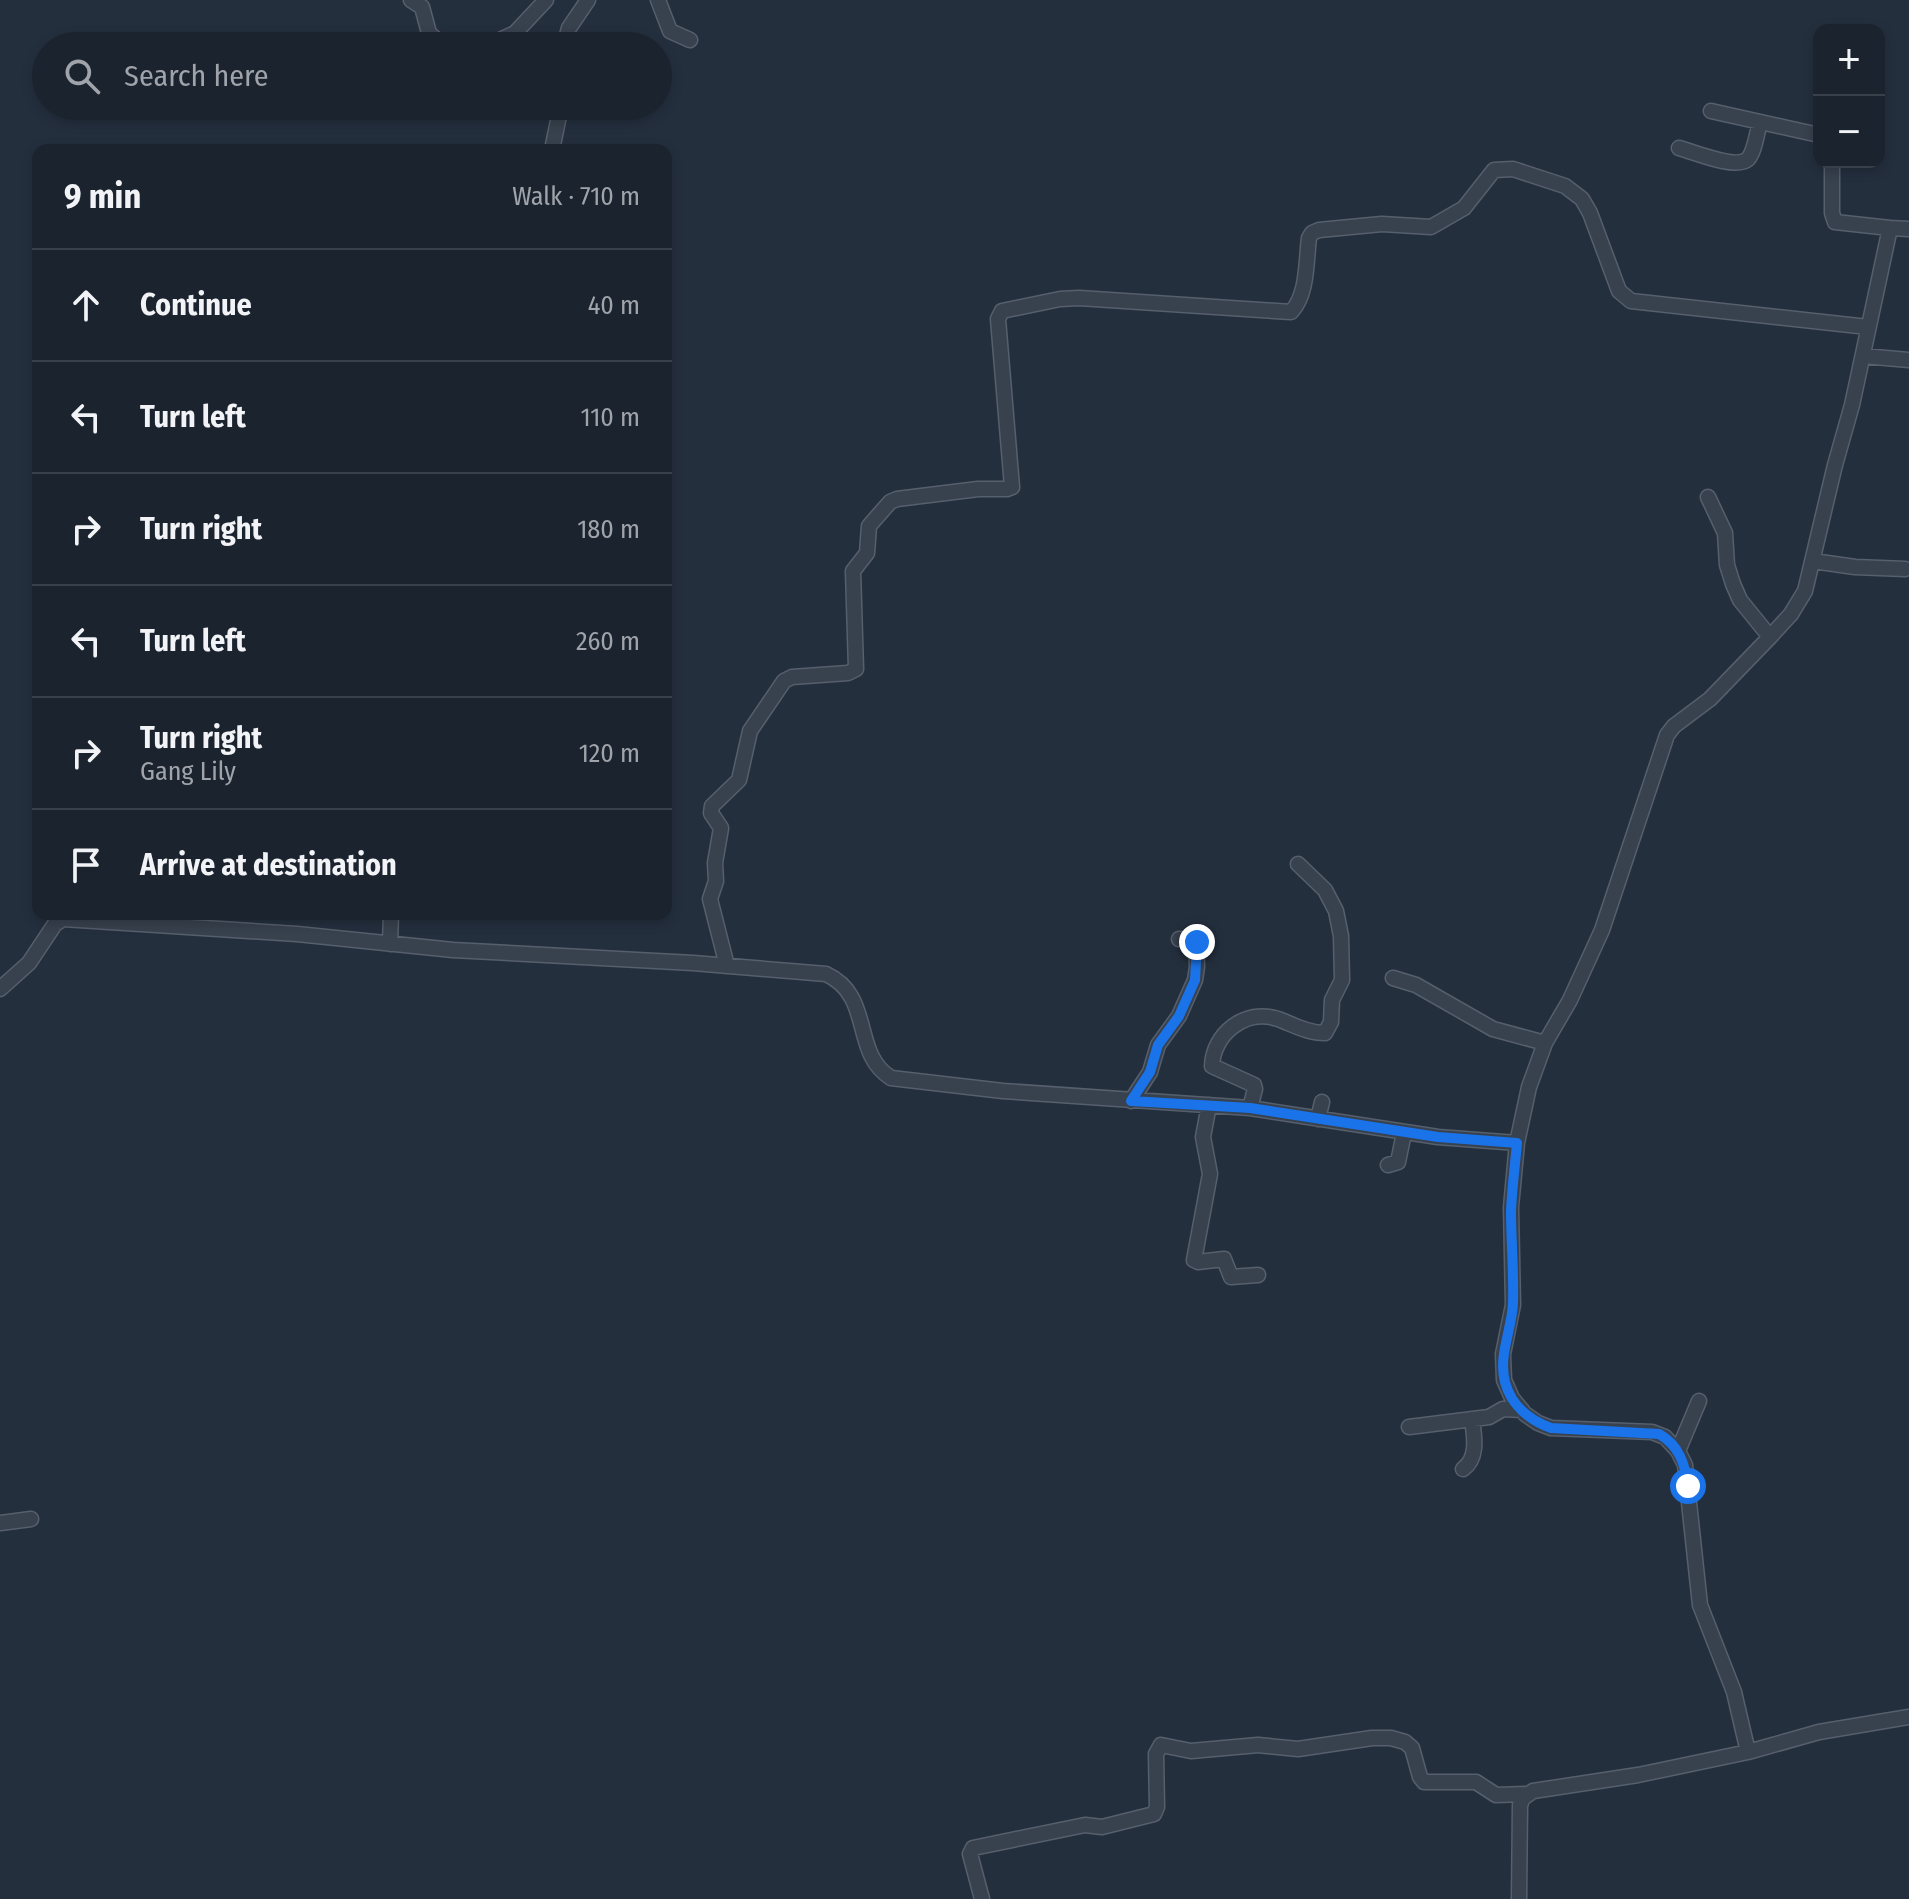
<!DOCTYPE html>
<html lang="en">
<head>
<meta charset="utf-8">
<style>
  body { margin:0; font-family:"Fira Sans Condensed",sans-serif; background:#242b36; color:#f1f3f6 }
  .controls { position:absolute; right:24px; top:24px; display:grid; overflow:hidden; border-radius:16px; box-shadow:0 4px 12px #0003 }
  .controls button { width:72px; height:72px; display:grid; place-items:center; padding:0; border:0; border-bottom:2px solid #39404a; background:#1b232e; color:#f1f3f6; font:40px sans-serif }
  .stop { position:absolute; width:24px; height:24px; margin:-18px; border:6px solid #1a73e8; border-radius:50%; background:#fff }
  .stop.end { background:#1a73e8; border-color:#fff; box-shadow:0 2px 8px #0008 }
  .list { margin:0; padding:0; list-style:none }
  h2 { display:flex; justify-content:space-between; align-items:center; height:104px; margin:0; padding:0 32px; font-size:34px }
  h2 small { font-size:26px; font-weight:400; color:#a0a4aa }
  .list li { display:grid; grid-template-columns:52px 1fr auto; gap:24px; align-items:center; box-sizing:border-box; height:112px; padding:0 32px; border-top:2px solid #39404a }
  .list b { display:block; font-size:30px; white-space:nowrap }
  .list p { margin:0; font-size:26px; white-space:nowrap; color:#a0a4aa }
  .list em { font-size:26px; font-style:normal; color:#a0a4aa }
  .icon { flex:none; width:44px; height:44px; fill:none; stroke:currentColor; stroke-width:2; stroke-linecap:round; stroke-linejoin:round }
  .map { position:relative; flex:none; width:1909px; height:1899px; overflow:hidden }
  .search { position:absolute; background:#1b232e; box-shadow:0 4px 12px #0003; left:32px; top:32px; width:640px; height:88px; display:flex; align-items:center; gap:20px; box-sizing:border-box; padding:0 28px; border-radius:44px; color:#a0a4aa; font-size:30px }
  .panel { position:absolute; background:#1b232e; box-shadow:0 4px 12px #0003; left:32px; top:144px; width:640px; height:776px; border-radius:16px }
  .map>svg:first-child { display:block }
</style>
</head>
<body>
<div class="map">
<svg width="1909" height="1899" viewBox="0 0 1909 1899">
  <rect width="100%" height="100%" fill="#242f3e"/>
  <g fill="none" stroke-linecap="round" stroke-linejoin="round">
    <defs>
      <path id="minor" d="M411,0L422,7L429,33L443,46
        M658,0L670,31L690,40
        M487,46L515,33L546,0
        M564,46L569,28L588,0
        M1711,111L1819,135
        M1679,148C1694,152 1736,170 1748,159C1755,151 1757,132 1760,122
        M552,150L561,106
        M1832,162V213L1835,222L1890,228
        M1863,356L1909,360
        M1708,497L1725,533L1727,565L1733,584L1740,600L1770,637
        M1813,561L1855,567L1905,569
        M390,944L391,914
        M727,966L710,899L716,881L715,863L721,828L711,813L712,806L739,780L750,731L784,681L792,677L848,673L856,669L853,571L867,553L869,526L890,502L897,499L978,489H1007L1012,487L998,319L1002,311L1060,299L1079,298L1291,312C1308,295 1306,260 1309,238L1312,233L1319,230L1382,224L1431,227L1464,208L1494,170L1513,169L1565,186L1582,199L1590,213L1619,291L1631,301L1868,327
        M1393,978L1416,985L1493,1029L1545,1043
        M0,989L29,963L55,924L63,919L297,934L453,950L693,963L826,974C874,996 851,1053 891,1078L1003,1091L1250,1108L1438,1137L1517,1143
        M1131,1101L1150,1072L1158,1045L1179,1016L1195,980L1197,967L1196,940L1179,939
        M1209,1105L1203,1137L1210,1174L1194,1260L1198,1262L1224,1259L1231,1277L1258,1275
        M1250,1108L1255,1089L1254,1085L1212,1066C1213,1034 1245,1008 1278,1019C1294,1025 1308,1033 1325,1033L1331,1022L1332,1000L1342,980L1341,936L1336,911L1325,890L1298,864
        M1318,1119L1322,1102
        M1388,1165L1398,1162L1404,1133
        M1409,1427L1489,1417L1503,1409L1522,1410
        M1678,1451L1699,1401
        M1463,1469C1479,1458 1474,1435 1472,1419
        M0,1523L31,1519
        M1748,1752L1734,1692L1700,1605L1685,1465L1678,1451L1665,1437L1652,1432L1551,1428L1538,1423L1525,1414L1512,1398L1504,1380L1503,1354L1513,1305L1511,1207L1517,1143L1529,1087L1545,1043L1570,1000L1602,930L1667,735L1674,726L1710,699L1770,637L1791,614L1805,591L1835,465L1852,405L1890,228L1909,229
        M982,1899L970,1854L973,1848L1085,1825L1102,1827L1154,1814L1157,1807L1156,1754L1161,1745L1191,1751L1258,1745L1298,1749L1372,1738H1391L1405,1742L1412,1748L1420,1777L1424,1782H1476L1496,1795L1527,1794
        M1519,1899L1520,1805L1523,1798L1533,1791L1638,1775L1748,1752L1819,1732L1909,1717"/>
    </defs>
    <use href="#minor" stroke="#565f6c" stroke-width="17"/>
    <use href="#minor" stroke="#38414e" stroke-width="14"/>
  </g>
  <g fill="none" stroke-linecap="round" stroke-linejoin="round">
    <path stroke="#1a73e8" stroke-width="10" d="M1197,942L1195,980L1179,1016L1158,1045L1150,1072L1131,1101L1250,1108L1438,1137L1517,1143C1515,1165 1512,1188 1511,1211C1511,1241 1514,1272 1513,1303C1512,1329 1498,1356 1505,1382C1511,1405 1529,1420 1551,1428L1659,1434C1679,1445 1685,1464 1688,1486"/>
  </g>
</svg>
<div class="controls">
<button>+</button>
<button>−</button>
</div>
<div class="stop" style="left:1688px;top:1486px"></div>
<div class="stop end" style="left:1197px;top:942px"></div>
<div class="search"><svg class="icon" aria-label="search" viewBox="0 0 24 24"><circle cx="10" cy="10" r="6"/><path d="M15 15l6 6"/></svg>Search here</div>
<section class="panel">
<h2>9 min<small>Walk · 710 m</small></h2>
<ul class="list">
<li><svg class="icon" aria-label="ahead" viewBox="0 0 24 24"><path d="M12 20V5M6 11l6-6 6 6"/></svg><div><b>Continue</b></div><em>40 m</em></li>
<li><svg class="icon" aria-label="left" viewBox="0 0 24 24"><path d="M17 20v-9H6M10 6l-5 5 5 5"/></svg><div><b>Turn left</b></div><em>110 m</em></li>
<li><svg class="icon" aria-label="right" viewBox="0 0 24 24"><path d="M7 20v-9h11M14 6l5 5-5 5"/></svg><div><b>Turn right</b></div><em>180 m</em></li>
<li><svg class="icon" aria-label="left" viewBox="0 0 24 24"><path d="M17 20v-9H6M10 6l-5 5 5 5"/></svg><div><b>Turn left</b></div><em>260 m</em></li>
<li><svg class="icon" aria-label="right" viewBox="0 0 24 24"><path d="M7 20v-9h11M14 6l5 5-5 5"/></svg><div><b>Turn right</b><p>Gang Lily</p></div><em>120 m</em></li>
<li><svg class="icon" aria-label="arrive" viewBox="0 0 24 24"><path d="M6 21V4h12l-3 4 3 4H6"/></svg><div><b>Arrive at destination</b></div></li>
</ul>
</section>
</div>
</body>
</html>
